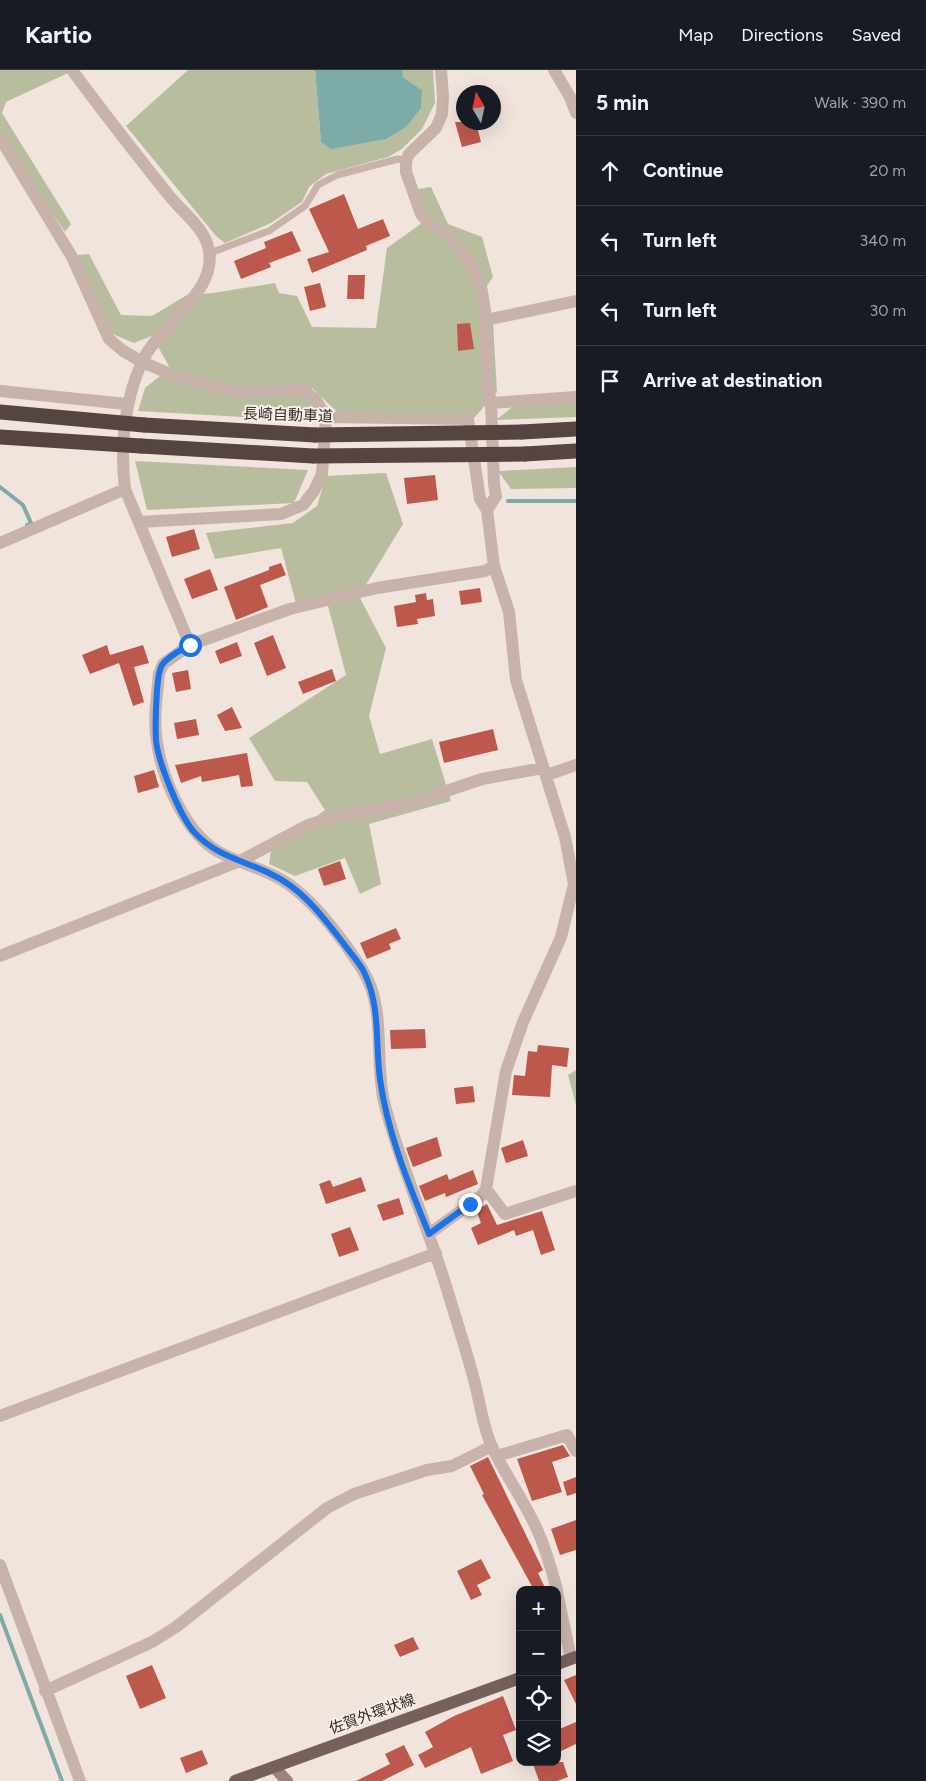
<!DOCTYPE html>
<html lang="en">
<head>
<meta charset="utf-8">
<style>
  body { margin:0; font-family:Figtree,"Noto Sans JP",sans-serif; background:#242831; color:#f1f3f6 }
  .controls { position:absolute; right:15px; bottom:15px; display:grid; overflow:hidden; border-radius:10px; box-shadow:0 5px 20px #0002 }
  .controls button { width:45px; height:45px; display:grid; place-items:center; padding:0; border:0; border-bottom:1px solid #363941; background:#171b24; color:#f1f3f6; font:25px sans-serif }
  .compass { position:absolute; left:456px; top:15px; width:45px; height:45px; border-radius:50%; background:#171b24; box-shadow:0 5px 20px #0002; rotate:351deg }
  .stop { position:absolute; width:15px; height:15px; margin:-11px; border:4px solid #1a73e8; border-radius:50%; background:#fff }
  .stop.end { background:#1a73e8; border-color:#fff; box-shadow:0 1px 5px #0008 }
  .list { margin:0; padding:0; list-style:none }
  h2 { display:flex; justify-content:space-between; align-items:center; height:65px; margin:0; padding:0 20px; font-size:21px }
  h2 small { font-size:16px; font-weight:400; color:#9ea1a6 }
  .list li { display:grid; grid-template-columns:32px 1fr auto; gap:15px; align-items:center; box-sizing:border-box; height:70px; padding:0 20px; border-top:1px solid #363941 }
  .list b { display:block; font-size:19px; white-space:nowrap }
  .list em { font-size:16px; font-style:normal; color:#9ea1a6 }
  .icon { flex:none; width:28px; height:28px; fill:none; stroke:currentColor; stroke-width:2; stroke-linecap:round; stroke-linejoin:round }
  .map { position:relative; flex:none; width:576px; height:1711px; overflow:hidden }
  header { display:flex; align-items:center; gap:30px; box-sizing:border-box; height:70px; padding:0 25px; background:#171b24; border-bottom:1px solid #363941 }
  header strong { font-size:24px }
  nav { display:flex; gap:28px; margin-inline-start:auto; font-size:18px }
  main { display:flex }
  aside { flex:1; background:#171b24 }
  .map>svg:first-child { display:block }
</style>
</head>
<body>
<header>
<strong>Kartio</strong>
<nav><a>Map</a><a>Directions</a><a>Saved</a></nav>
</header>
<main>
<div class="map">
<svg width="576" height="1711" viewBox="0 0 576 1711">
  <rect width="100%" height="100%" fill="#f0e4dc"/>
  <path fill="#b8be9d" d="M0,0H66L68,3L6,32L2,43L71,154L65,162L0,65Z
    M188,0H315L321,72L422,20L404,8L402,0H433L435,33L422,59L402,79L388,87L326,104L309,117L302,132L271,153L225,173L216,166L126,56Z
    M431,117L448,154L482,167L493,207L487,216L493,253L497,322L475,347L337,342L312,318L316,351L138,341L145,318L170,298L152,266L134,273L110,263L77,185L89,184L121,245L152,246L187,225L213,223L275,213L279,223L297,226L312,257L376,258L387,178L429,148L418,119Z
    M576,331V347L496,350L512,337Z
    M135,391L308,400L294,433L147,440Z
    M576,397V418L511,419L498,401Z
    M386,403L403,454L359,526L386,578L369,646L380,684L432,669L451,731L369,754L381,814L360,824L345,788L295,806L269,794L271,780L325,740L307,712L275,711L249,668L346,605L327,532L297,537L281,478L215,489L206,463L293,453L317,436L326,406Z
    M576,1000V1035L568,1005Z"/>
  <path fill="#7daba7" d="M315,0H402L404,8L422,20L421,38L406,57L386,69L331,79L321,72Z"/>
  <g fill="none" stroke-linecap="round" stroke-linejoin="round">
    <path stroke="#7daba7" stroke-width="4" d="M0,417L23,435L31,453L27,455
      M508,431H576
      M0,1545L62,1711"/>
  </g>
  <path fill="#bd584d" d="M455,52H476L481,72L462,77Z
    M344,124L358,159L383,149L390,166L366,176L367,180L312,203L307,189L329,182L309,139Z
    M292,161L301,181L269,193L271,197L241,209L234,191L266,178L264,172Z
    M348,205H365L364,229H347Z
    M320,213L326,237L310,241L304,217Z
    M470,253L474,279L458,281L457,254Z
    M435,405L438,430L407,434L404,408Z
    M194,459L200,479L172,487L166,467Z
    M281,493L286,505L260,515L268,537L236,550L224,517L269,500V497Z
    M210,499L218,520L192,529L184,509Z
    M480,518L482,532L461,535L459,521Z
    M426,523L427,530L433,529L435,546L417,549L418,554L397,557L394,536L416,532L415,525Z
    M273,565L286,598L267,606L254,573Z
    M237,572L242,586L220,594L215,581Z
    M107,575L110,585L143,575L149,593L134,597L144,632L133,636L119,593L90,604L82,585Z
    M332,599L336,611L303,624L298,612Z
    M188,600L191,619L176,622L172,603Z
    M232,637L242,658L225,661L217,645Z
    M196,649L199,665L177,669L174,653Z
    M493,659L498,680L444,693L439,672Z
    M247,683L253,716L241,717L239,705L202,712L201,706L181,713L175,695Z
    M154,700L159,717L138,723L134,706Z
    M340,791L346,809L324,816L318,799Z
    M396,858L401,869L389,874L391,879L367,889L360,873Z
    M425,959L426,978L391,979L390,960Z
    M538,975L569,978L567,997L552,995L550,1027L512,1025L514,1005L525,1006L528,981L537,982Z
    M473,1016L475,1032L456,1034L454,1018Z
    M437,1067L442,1086L413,1097L406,1078Z
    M523,1070L528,1086L506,1093L501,1078Z
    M473,1100L478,1114L446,1127L445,1123L425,1131L419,1116L447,1104L449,1110Z
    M361,1107L366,1121L326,1134L319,1114L330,1110L333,1117Z
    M399,1128L404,1144L383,1151L377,1135Z
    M487,1134L497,1155L542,1141L555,1180L541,1185L533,1160L516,1166L514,1160L478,1175L471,1158L481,1153L476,1140Z
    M350,1157L359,1180L339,1187L331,1164Z
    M563,1375L570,1386L552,1392L562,1422L532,1431L517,1389Z
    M488,1387L543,1500L538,1503L546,1520H534L482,1425L484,1424L470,1396Z
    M576,1407V1423L567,1426L563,1412Z
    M576,1450V1480L560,1485L551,1459Z
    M481,1489L491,1508L477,1515L482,1525L471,1530L457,1501Z
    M413,1567L419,1579L400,1587L394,1575Z
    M152,1595L166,1628L140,1639L126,1606Z
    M576,1605V1634L564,1610Z
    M503,1626L516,1660L503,1665L513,1691L481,1704L471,1677L425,1698L418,1685L433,1677L425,1662L454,1646Z
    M576,1652V1674L557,1683V1660Z
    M404,1675L414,1695L382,1711H356L390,1694L385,1684Z
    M202,1680L208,1694L186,1703L180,1688Z
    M540,1692H563L568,1707L557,1711H539L533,1694Z"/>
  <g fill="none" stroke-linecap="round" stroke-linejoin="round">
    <path stroke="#c7b3a9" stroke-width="7" d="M210,183L269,161L305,136L318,115L337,105L398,89L406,91"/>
    <path stroke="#c7b3a9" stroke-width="12" d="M72,0C103,42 135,83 167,123C179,139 200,154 207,173C224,220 158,254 141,294C124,334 120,376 125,419L190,575L163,594L159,604C157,626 153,650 157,672C162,709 186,764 219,782C244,796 272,800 295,819C319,838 345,872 362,899C387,938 374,988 384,1032C400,1095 427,1154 446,1216C455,1246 465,1276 473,1306C480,1330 482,1355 492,1377C505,1404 522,1428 535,1455C545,1476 551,1497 557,1520
      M554,0L570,27L576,43
      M0,68L72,187L109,269L122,280L142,292L180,308L238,322L303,320L316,330L326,347L322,404L314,421L303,435L281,444L139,452
      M486,250L576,231
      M0,321L126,334
      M491,333L576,327
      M326,347L468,349L480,429L487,440
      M0,473L125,419
      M190,575L290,539L377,518L485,501L494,496
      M547,705L576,695
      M0,886L240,791L308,755L342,745L408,734L482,709L543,698
      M486,1119L505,1144L576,1121
      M429,1164L481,1126L486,1119L506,1001L523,952L561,867L574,814L565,767L516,610L509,542L494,496L487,440L496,426L494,414L491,333L487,314L486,250L481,218L470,192L445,162L429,154L421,144L406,102V91L409,84L436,58L442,44L443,27L441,0
      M0,1346L436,1183
      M497,1386L567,1365L576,1381
      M0,1495L80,1711
      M557,1522L571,1589
      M45,1621L152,1572L176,1557L327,1438L354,1424L427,1400L452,1396L492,1376"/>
    <path stroke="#9b827b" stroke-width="12" d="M274,1697L287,1711"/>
    <path stroke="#76605b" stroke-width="12" d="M557,1594L576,1587
      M235,1711L520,1608"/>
    <path stroke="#554440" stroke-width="15" d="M144,355L315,365
      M522,362L576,359
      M141,376L313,386
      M525,384L576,381"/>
    <path stroke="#554440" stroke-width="15" d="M0,342L144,355
      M315,365L522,362
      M0,367L141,376
      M313,386L525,384"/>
  </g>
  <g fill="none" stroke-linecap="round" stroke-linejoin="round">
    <path stroke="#1a73e8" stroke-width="6" d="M190,575C181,580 168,586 162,595C158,602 158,612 157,620C156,636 155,653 156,670C158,692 180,747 195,763C216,786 245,791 271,804C303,819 323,847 344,874C350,883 359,892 364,902C381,937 375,972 380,1009C387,1062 409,1115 429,1164L470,1134"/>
  </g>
  <g text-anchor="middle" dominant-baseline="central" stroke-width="4" stroke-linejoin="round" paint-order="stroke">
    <g font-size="15" fill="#352b28" stroke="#f8efe8">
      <text transform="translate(288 345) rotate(2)">長崎自動車道</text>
      <text transform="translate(372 1644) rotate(-20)">佐賀外環状線</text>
    </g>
  </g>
</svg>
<div class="controls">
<button>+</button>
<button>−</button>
<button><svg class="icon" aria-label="locate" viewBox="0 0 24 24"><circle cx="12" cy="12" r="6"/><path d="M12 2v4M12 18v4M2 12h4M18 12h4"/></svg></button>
<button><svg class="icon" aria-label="layers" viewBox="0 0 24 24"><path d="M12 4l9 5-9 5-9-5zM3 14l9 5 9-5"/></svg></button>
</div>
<svg class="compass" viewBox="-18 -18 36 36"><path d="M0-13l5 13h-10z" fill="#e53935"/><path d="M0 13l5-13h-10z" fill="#9ea1a6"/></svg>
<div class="stop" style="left:190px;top:575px"></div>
<div class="stop end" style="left:470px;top:1134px"></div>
</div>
<aside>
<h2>5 min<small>Walk · 390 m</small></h2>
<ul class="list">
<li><svg class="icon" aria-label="ahead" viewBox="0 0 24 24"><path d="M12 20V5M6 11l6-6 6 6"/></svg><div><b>Continue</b></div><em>20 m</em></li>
<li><svg class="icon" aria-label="left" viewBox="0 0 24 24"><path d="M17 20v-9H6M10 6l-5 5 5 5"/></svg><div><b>Turn left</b></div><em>340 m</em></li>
<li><svg class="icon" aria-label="left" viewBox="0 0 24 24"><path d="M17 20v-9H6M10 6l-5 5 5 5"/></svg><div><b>Turn left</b></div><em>30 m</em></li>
<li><svg class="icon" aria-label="arrive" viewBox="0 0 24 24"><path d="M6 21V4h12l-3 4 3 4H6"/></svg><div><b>Arrive at destination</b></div></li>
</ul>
</aside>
</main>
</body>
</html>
